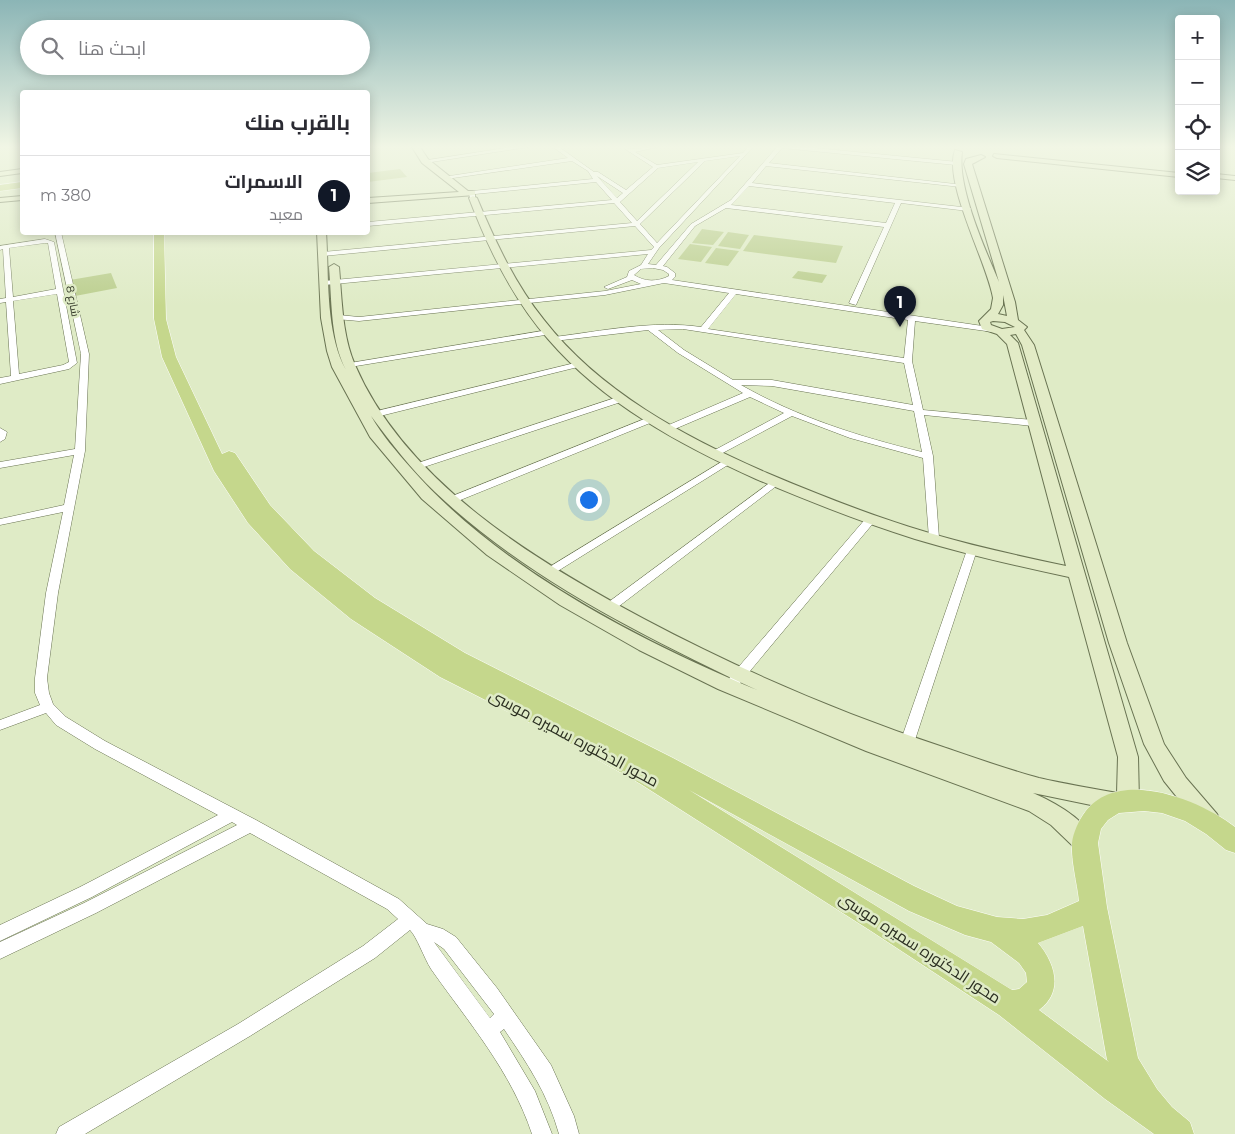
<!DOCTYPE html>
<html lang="ar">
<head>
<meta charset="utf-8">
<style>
  body { margin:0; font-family:Montserrat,Cairo,sans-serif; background:#f7f7f7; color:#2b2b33; direction:rtl }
  .controls { position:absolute; right:15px; top:15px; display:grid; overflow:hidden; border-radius:5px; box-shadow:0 2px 12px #0003 }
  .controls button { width:45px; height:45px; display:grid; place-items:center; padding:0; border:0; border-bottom:1px solid #e1e1e2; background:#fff; color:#2b2b33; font:25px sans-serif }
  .you { position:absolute; left:588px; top:499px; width:18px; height:18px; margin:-12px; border:4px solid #fff; border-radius:50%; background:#1a73e8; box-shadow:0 0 0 8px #1a73e833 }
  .badge { display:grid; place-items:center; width:32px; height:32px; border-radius:50%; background:#111827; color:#fff; font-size:16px; font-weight:700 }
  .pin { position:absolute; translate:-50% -41px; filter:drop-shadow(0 1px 2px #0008) }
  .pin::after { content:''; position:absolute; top:26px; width:18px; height:15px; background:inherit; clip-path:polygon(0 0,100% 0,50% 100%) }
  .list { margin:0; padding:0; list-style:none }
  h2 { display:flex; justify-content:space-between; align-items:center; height:65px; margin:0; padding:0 20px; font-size:21px }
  h2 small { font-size:16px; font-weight:400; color:#7c7c81 }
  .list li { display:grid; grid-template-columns:32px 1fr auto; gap:15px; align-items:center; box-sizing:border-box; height:80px; padding:0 20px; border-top:1px solid #e1e1e2 }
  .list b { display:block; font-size:19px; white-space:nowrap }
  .list p { margin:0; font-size:16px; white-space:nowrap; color:#7c7c81 }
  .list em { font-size:16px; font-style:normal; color:#7c7c81 }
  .icon { flex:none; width:28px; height:28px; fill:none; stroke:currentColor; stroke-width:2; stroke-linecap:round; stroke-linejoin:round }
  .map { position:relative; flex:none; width:1235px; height:1134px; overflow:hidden; direction:ltr }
  .search { position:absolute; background:#fff; box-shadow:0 2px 12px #0003; left:20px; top:20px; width:350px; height:55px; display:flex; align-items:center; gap:12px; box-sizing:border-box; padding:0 18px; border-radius:28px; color:#7c7c81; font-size:19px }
  .panel { position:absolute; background:#fff; box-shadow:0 2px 12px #0003; left:20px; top:90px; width:350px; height:145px; border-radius:5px; direction:rtl }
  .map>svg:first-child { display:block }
</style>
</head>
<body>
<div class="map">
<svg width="1235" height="1134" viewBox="0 0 1235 1134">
  <rect width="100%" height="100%" fill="#dfebc6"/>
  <path fill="#bbce8e" d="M400,169L407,177L368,182V173Z
    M702,229L724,232L713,245L692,243Z
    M728,232L749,235L740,249L718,246Z
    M754,235L843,246L836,263L743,251Z
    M690,244L712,247L701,262L678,259Z
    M716,248L739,251L728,266L705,263Z
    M798,271L827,275L822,283L792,278Z
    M111,273L117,288L75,296L70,280Z"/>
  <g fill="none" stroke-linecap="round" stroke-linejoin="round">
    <defs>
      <path id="street" d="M512,147H528L425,163L422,161Z
        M553,147H559L594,172H598L626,190L653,167L622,147L631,149L658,147L635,152L657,165L743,153L748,147H753L659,248L648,264L656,265L691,224L731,200L777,147H805L958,162L956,165L782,148L769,163L964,185L961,187L766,166L752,183L970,208L971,209L968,211L901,203L856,305L849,303L884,227L726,208L695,226L663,266L667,267L675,273V277L672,280L996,328V332H993L915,321L912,361L923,410L1033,420L1038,423L1033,426L924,415L933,456L939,538L934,541L929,538L923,458L850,438L792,416L717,456H711V452L784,413L750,397L670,431H664V427L743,393L678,353L648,330L554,341L550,339L554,337C602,331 653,320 701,327L729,293L664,283L605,295L359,321L336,319V315H339L359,317L605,291L641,284L632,280L608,289L604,287L627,277L629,271L641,265L648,254L324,285L320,283L324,281L651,250L654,247L635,226L323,256L320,254L323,252L632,223L614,203L368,226V222L612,200L596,182L475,194V199L470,198L469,193L472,191L593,179L588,171L572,161L446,179L443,177L568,158ZM740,156L657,243L640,224L705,161ZM698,162L637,221L620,202L658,168ZM597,176L623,193L617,198ZM749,186L895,203L886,223L731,205ZM653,268L663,270L669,274V276C657,282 645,282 634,275L641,269ZM736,294L908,320L904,358L708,329ZM683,329L904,363L913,405L772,380H733L684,350L658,330ZM741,385L772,386L914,411L922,452C860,437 797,417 741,385Z
        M55,232H61L89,354L85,451L58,593L47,678L49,693L53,704L66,717L105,741L256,820L399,899L427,924L443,929L456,937L497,988L551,1065L574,1116L579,1134H559C548,1094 527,1063 504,1029L500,1032L535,1091L552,1134H532C511,1071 469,1023 431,969C424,958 417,937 410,930L375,958L250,1036L85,1134H56L59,1127L238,1024L363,946L398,919L387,909L250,833L96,913L0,959V942L84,903L237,825L232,822L92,897L0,941V925L80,887L218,815L95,749L56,725L46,713L0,730V720L40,705L35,693V678L46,593L63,512L0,525V519L64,505L74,455L0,468V462L75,449L81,354ZM434,942L444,949L494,1014L490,1018Z
        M45,239L54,242L77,363L69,369L0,384V378L11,376L6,302L0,303V299L6,298L3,249L0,250V246ZM45,243H48L56,289L13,297L9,248ZM57,294L69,362L63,365L19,374L13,301Z
        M548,330L552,332L551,334L350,367L346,365L350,363Z
        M579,362H582V366L376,417L372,414L373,412Z
        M621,396L624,397V401L421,468H415L413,466L415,464Z
        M652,416L657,419L655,421L458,501L454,502L449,499L450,497Z
        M0,428L7,432L5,439L0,442Z
        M728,458L731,459L733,461L731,463L553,574H545L543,571Z
        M775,479L779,480L780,482L779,484L614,610H606L604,607L606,604Z
        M871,516L875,517L876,519L875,521L740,683H730L729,680L730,677L867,517Z
        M972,547L977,550L914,743L912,747L907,748L902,747L900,743L967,550Z"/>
      <path id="secondary" d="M412,147H420L428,159L468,191H475V195L368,203V198L459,192L422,163Z
        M955,150L962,152C957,187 985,249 999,282L964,164L966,159L981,155L985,157L972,164L1015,302L1018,320L1027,327L1024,330L1034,345L1127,643L1164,744L1186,778L1217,814L1220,820L1217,826L1209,829L1201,826L1193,817L1164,781L1144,744L1109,643L1022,345L1016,334L1010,335L1018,343L1138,757L1139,801L1136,807L1120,811L1033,793C1056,803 1085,819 1096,843L1093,850L1085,853L1077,850L1051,825L1029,811L866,751L718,689L639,650L560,605L487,555L422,499L370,437L332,367L327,351L321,318L317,232H326C329,275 325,333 346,370C330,340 332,300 329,267L334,264L339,267C342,300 342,335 355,365C406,483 536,561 644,619C740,670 840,713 943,747C975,758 1006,769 1039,778C1065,784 1091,788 1117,793L1118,757L1069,577C1017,566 965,554 915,539C861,522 808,501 756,479C680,445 603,403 548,339C512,298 488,248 469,198L473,196L477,198C495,241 515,284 544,320C600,392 685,437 767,473C819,495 872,516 926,532C972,546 1019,556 1066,566L1007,344L997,334L982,329L979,321L991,309L993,298C987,262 943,183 955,150ZM1003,295L1007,316L998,314L1003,305ZM993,321L1005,322L1015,327L1002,329L991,325L990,322ZM371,416C391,443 411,469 435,492C524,577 646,638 757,690C636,639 497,567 410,467C396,451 382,435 371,416Z
        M994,154L1179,173V177L997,158L993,156Z
        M22,169V173L0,176V172Z
        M1216,174L1235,176V180L1216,178Z
        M22,196V200L0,202V198Z"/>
      <path id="primary" d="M22,182V188L0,191V185Z
        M154,232H164L166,319L176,357L222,454L229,451L235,453L270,505L314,551L375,598L465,653L673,758L914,886L957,906L997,917L1023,919L1047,915L1079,901C1077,882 1071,862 1072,843C1073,833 1079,820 1085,812C1119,767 1200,800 1235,827V853L1226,850L1206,834L1185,821L1162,813L1144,811L1119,813L1108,820L1101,829L1098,843L1107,907L1138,1058L1157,1089L1172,1107L1190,1122L1194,1134H1154L1105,1099L999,1015L871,931L639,783L564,740L440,677L351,619L290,569L248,523L214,471L162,357L154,319ZM689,790L909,911L965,935L991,942L1019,963L1026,973L1027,982L1019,989L1012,990ZM1083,926L1107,1060L1109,1062L1039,1010C1064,992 1055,963 1038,943Z"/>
    </defs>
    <use href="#street" stroke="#697352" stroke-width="1"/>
    <use href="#secondary" stroke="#697352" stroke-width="2"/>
    <use href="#primary" stroke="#fff" stroke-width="1"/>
    <use href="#street" fill="#fff" fill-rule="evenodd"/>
    <use href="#secondary" fill="#e2ebc6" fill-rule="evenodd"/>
    <use href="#primary" fill="#c5d78c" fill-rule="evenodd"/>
  </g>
  <linearGradient id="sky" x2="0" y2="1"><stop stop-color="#8bb5b6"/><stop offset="0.48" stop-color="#f1f6e5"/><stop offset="1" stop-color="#f1f6e5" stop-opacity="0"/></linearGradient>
  <rect width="1235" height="306" fill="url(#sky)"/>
  <g text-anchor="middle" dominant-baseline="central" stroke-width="5" stroke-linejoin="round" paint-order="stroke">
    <g font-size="11" fill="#2b2f21" stroke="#dfebc6">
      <text transform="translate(73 301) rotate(79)">شارع 8</text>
    </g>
    <g font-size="16" fill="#2b2f21" stroke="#dfebc6">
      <text transform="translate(574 738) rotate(28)">محور الدكتوره سميره موسى</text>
      <text transform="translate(920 948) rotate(33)">محور الدكتوره سميره موسى</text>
    </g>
  </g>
</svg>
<div class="controls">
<button>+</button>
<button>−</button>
<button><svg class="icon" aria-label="locate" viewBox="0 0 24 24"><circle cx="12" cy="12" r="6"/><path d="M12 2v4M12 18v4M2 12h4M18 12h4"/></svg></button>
<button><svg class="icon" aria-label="layers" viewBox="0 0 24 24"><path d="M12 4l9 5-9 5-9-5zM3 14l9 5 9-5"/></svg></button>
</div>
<div class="you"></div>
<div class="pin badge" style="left:900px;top:327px">1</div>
<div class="search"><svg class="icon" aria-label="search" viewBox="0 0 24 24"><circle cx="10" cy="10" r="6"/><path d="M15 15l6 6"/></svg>ابحث هنا</div>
<section class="panel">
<h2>بالقرب منك<small></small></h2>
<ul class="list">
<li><span class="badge">1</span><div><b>الاسمرات</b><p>معبد</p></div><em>380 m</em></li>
</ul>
</section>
</div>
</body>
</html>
